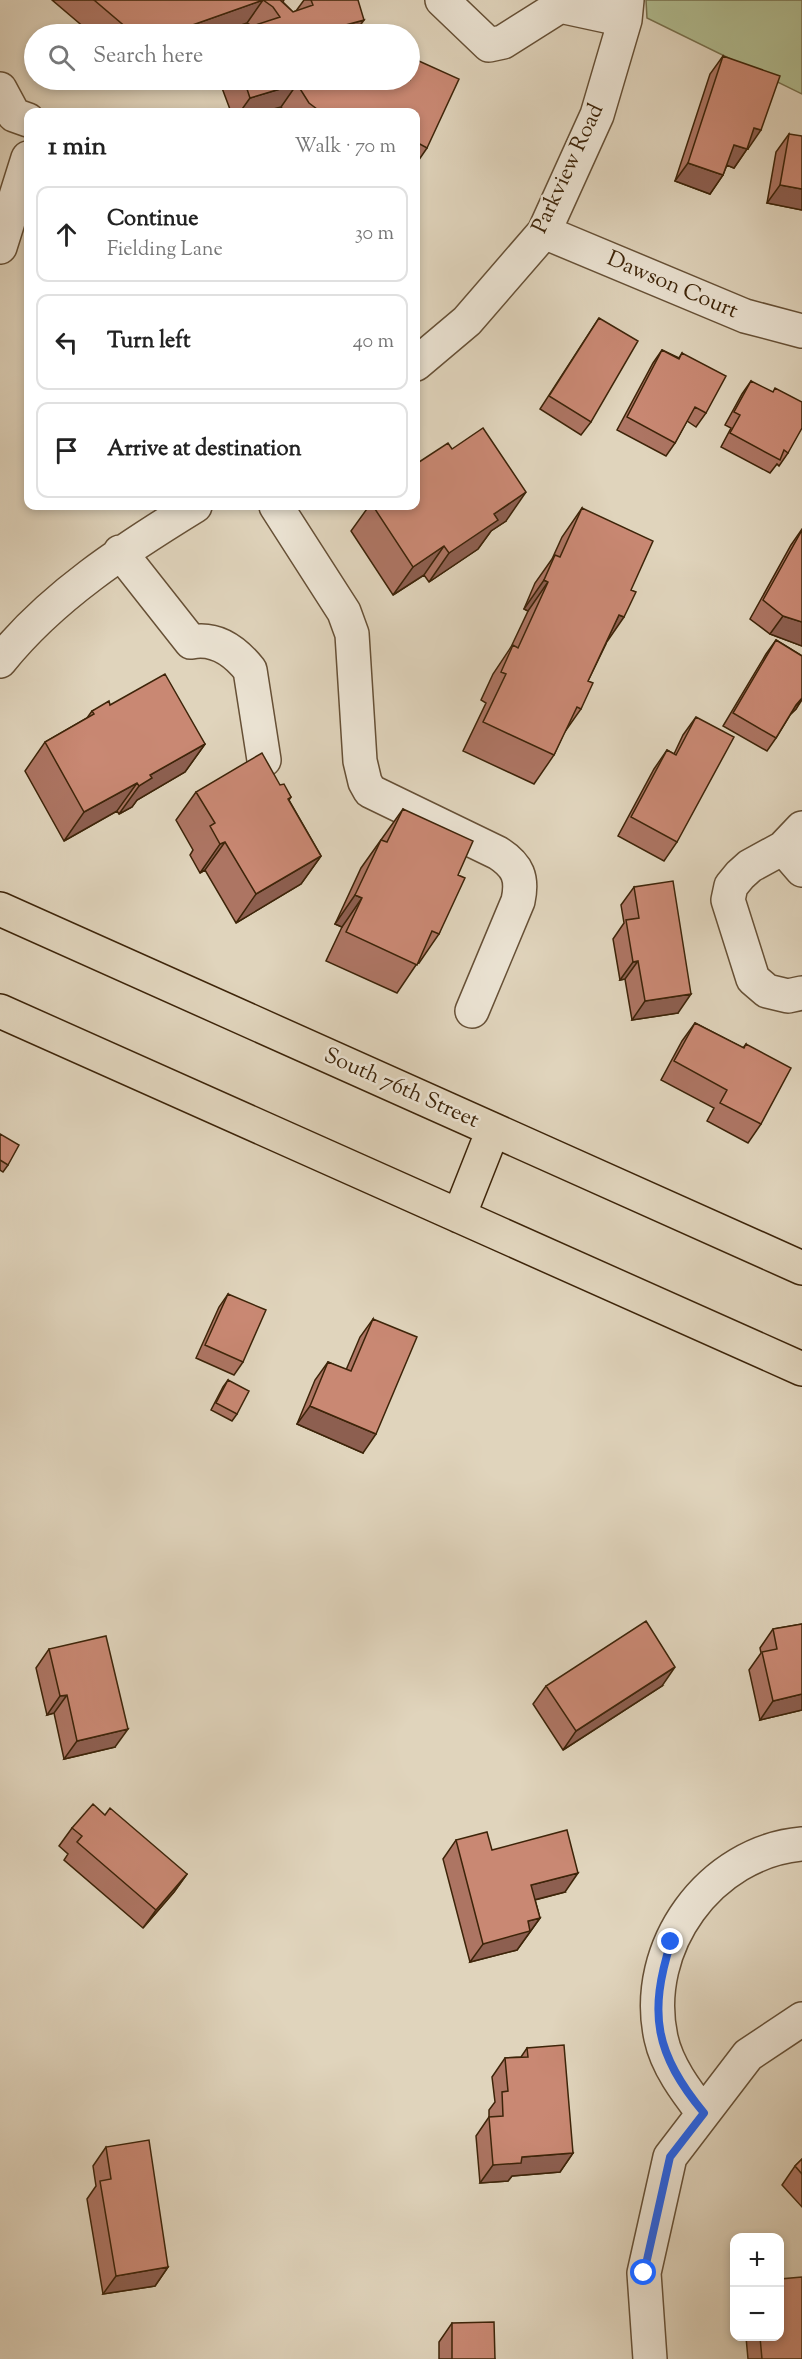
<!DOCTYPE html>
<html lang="en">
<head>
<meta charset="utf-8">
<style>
  body { margin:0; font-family:"Sorts Mill Goudy",serif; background:#f6f6f6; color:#222 }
  .controls { position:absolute; right:18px; bottom:18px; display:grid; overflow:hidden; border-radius:12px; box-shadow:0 3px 9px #0003 }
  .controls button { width:54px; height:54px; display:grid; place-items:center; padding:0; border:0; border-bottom:2px solid #e0e0e0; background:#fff; color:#222; font:30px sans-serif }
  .stop { position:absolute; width:18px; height:18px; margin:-14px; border:4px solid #2563eb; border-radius:50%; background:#fff }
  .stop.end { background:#2563eb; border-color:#fff; box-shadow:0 2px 6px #0008 }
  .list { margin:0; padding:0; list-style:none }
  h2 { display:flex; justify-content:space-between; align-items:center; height:78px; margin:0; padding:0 24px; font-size:26px }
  h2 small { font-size:20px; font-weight:400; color:#767676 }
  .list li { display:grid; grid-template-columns:39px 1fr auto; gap:18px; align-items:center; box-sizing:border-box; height:96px; margin:0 12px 12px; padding:0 12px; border:2px solid #e0e0e0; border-radius:12px }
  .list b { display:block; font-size:22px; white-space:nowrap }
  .list p { margin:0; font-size:20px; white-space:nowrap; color:#767676 }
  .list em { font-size:20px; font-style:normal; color:#767676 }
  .icon { flex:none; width:33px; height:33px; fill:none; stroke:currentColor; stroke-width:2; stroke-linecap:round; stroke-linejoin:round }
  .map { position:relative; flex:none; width:802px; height:2359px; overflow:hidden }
  .search { position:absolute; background:#fff; box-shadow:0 3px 9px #0003; left:24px; top:24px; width:396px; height:66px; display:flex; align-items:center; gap:15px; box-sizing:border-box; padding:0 21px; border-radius:33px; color:#767676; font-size:22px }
  .panel { position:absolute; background:#fff; box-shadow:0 3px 9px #0003; left:24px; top:108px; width:396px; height:402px; border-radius:12px }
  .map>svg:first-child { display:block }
</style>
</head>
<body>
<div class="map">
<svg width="802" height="2359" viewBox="0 0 802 2359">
  <rect width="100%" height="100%" fill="#e0d4bc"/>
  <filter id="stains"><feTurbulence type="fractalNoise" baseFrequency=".00333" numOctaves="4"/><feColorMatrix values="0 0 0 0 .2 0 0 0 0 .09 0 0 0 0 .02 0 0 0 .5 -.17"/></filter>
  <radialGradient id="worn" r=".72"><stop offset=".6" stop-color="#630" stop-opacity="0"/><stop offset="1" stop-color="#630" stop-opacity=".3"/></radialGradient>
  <path fill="#b1bd91" stroke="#77704d" stroke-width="1.5" d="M646,0H802V94L647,18Z"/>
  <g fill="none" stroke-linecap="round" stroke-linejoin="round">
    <defs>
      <path id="minor" d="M442,0L489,45L503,42L560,6
        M555,0L560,6L625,20
        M0,89L14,115L28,120
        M544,232L745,316L802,331
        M0,247L28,158
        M416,364L467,321L544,232L597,115L625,20L627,0
        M276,506L344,612L352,634L360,761L365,782L370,791L498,853C518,866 523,878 518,901L472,1011
        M120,552L191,642C216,637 235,651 250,670L264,760
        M0,661C52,596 125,549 195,506
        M802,828L783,848L750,866L740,875L731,886L728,900L753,979L767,991L788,996L802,993
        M783,848L802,870
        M703,2113C686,2091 667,2066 661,2038C641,1947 710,1852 802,1844
        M650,2359L644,2273L670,2157L748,2055L802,2019"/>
      <path id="major" d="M0,909L802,1268
        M0,1011L802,1369
        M459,1216L493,1130"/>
    </defs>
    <use href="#minor" stroke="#665036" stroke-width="36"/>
    <use href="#major" stroke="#3d2409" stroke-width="36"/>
    <use href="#minor" stroke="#ebe3d3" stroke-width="33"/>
    <use href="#major" stroke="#e0d4bc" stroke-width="33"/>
  </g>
  <path fill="#ad7563" stroke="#3d2409" stroke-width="1.5" d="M52,0H284L283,2L293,12L296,11L304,0H358L252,26L247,23L215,34H92Z
    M723,56L748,149H747L734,168L727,165L723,175L710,194L675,181L710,74Z
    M219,80H410L427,148L416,164V112H285L281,107L262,112H231Z
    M789,134L802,210L767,203L776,152Z
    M599,318L591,422L581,435L540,409Z
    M662,350L679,358L682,353L706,413L696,427L687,421L675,443L666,456L617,430L653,363Z
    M751,381L788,453L779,466L777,464L770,473L721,447L731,428L725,425L742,394Z
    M452,449L506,521L491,531L478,549L429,582L424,575L393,595L351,531L369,506H416Z
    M582,508L606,644L588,681L581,709L564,733L554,755L534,784L463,751L486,703L481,700L493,674L511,647L528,611L524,609L535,583L552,559L562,537Z
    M802,529V646L770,634L750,619L791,545Z
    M776,640L802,656V700L796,709L790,715L776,738L767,751L723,726L766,654Z
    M110,705L205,744L185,772L137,800L132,807L119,814L117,811L64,841L25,771L45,742L87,718L92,711Z
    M696,717L677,842L664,861L618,836L654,769L667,750L674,754L683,735Z
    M280,785L291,797L289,800L321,856L301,884L236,923L205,870L200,873L190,855L193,850L176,820L196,792Z
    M403,809L458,875L439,934L419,963L418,962L397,993L326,961L342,927L335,924L361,868Z
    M634,887L678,1013L632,1020L625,979L620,980L613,939L624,923L621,905Z
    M695,1023L743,1048L746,1044L761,1124L748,1143L707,1121L714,1108L661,1080L682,1041Z
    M0,1134L8,1165L3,1172L0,1170Z
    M228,1294L243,1362L234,1375L196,1358L219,1307Z
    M373,1319L363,1453L297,1424L315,1380L328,1362L346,1370L360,1337Z
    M228,1380L237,1414L232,1421L211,1410L223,1387Z
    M802,1624V1710L760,1720L749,1670L761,1653L760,1648L773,1629Z
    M49,1649L115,1747L64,1759L54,1713L47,1715L36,1668Z
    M546,1686H662L563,1750L533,1704Z
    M72,1828L187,1874L174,1892L143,1928L64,1860L68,1854L59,1846Z
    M456,1840L492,1850L565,1892L535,1900L540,1918L517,1950L470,1962L443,1859Z
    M527,2048L573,2153L560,2172L512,2176L508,2181L480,2183L476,2136L489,2117V2110L495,2102L492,2077L505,2058L521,2057Z
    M106,2147L168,2267L155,2286L103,2294L87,2199L96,2186L93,2166Z
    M802,2159V2207L782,2185L795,2166Z
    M452,2323L495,2359H439V2342Z
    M746,2337H780L802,2359H748Z"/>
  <path fill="#8d5f50" stroke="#3d2409" stroke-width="1.5" d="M263,0L247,23L215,34H167Z
    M364,20L354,34H333L338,27Z
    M297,84L281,107L262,112H240L250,98Z
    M754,128L761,130L748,149L741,147Z
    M734,145L747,149L734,168L721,163Z
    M688,163L723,175L710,194L675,181Z
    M780,185L802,189V210L767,203Z
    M526,492L506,521L491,531L478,549L429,582L449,553L494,514Z
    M444,546L424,575L393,595L413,567Z
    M544,580L548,582L528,611L524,609Z
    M619,615L624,617L604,646Z
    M783,616L802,622V646L770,634Z
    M802,698L796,709L786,718L796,705Z
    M205,744L185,772L137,800L132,807L119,814L139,786L150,775Z
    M137,783L117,811L64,841L84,812Z
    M225,842L205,870L200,873L220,844Z
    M321,856L301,884L236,923L256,894Z
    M355,895L362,898L342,927L335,924Z
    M638,961L625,979L620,980L633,962Z
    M691,994L678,1013L632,1020L645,1001Z
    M310,1406L376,1434L363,1453L297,1424Z
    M675,1667L662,1686L563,1750L576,1731Z
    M802,1694V1710L760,1720L773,1701Z
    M67,1695L54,1713L47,1715L60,1696Z
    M128,1729L115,1747L64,1759L77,1741Z
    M578,1873L565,1892L518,1904L531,1885Z
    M187,1874L174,1892L143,1928L156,1910Z
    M540,1918L517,1950L470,1962L483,1944L528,1921Z
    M573,2153L560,2172L512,2176L508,2181L480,2183L493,2165L522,2157Z
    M168,2267L155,2286L103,2294L116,2276Z"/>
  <path fill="#c98873" stroke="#3d2409" stroke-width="1.5" d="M94,0H280L293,12L313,5L311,0H358L364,20L338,27L340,34H228L280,17L273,7L263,0L167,34H134Z
    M723,56L780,76L761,130L754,128L747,149L734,145L723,175L688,163Z
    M410,57L459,79L427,148L416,142V112H321L309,103L297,84L250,98L244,80H382L387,82L388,80H410Z
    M789,134L802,136V189L780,185Z
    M599,318L638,341L591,422L549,396Z
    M662,350L679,359L682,353L726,376L706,413L695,407L675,443L627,417Z
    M751,381L773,392L775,388L802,402V428L788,453L784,450L780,460L730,433L740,415L734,412Z
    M483,428L526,492L494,514L498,520L449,553L444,546L413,567L373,506H416V464L448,443L452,449Z
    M582,508L653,541L631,590L636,592L624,617L619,615L588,681L593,683L581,709L577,707L554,755L483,722L506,674L501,672L513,645L518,648L548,582L544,580L555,555L560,557Z
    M802,530V622L783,616L763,600Z
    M776,640L802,656V698L796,705L776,738L733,713Z
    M165,674L205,744L150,775L152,778L139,786L137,783L84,812L45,742L94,714L92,711L109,701L110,705Z
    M696,717L734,737L677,842L631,817L667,750L676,755Z
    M262,753L280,785L284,784L291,797L288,799L321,856L256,894L225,842L220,844L210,826L215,823L196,792Z
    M403,809L473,841L458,875L465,878L439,934L432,931L417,965L346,932L362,898L355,895L381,840L387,842Z
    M673,881L691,994L645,1001L638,961L633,962L626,920L639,918L634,887Z
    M695,1023L744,1048L746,1044L791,1068L761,1124L720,1103L727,1090L674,1061Z
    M0,1134L19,1145L8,1165L0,1160Z
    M228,1294L266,1310L243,1362L205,1345Z
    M373,1319L417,1337L376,1434L310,1406L328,1362L351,1371Z
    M228,1380L249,1391L237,1414L216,1403Z
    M646,1621L675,1667L576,1731L546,1686Z
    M802,1624V1694L773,1701L762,1652L777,1649L773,1629Z
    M106,1636L128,1729L77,1741L67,1695L60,1696L49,1649Z
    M93,1804L105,1815L110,1808L187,1874L156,1910L77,1842L82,1836L72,1828Z
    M567,1830L578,1873L531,1885L540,1918L528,1921L530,1931L483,1944L456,1840L487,1832L492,1850Z
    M564,2045L573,2153L522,2157L521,2163L493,2165L489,2117L503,2116L502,2092L508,2091L505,2058L528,2057L527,2048Z
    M149,2140L168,2267L116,2276L100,2181L111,2179L106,2147Z
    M802,2159V2174L795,2166Z
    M802,2277V2359H762L760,2337H780V2279Z
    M494,2322L495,2359H452V2323Z"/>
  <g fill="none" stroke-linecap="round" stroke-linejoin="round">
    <path stroke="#2563eb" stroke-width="8" d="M644,2273L670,2157L704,2113C655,2054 648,2014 671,1942"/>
  </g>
  <g text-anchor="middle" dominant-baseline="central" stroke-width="5" stroke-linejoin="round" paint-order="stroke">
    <g font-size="22" fill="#3d2409" stroke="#ebe3d3">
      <text transform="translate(569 169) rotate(-65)">Parkview Road</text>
      <text transform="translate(672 286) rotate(23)">Dawson Court</text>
      <text transform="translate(401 1089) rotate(24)">South 76th Street</text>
    </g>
  </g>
  <rect width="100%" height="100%" filter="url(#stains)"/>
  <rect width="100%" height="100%" fill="url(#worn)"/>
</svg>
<div class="controls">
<button>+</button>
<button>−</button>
</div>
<div class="stop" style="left:644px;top:2273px"></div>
<div class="stop end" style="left:671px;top:1942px"></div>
<div class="search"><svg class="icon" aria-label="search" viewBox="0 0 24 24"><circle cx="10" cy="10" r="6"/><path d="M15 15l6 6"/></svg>Search here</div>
<section class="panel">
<h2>1 min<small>Walk · 70 m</small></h2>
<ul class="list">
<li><svg class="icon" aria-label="ahead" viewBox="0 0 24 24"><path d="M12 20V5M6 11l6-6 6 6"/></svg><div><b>Continue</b><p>Fielding Lane</p></div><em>30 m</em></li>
<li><svg class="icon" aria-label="left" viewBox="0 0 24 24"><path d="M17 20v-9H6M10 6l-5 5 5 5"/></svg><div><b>Turn left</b></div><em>40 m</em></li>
<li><svg class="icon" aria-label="arrive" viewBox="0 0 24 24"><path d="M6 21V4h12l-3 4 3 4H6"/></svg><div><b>Arrive at destination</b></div></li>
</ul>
</section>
</div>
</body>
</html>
